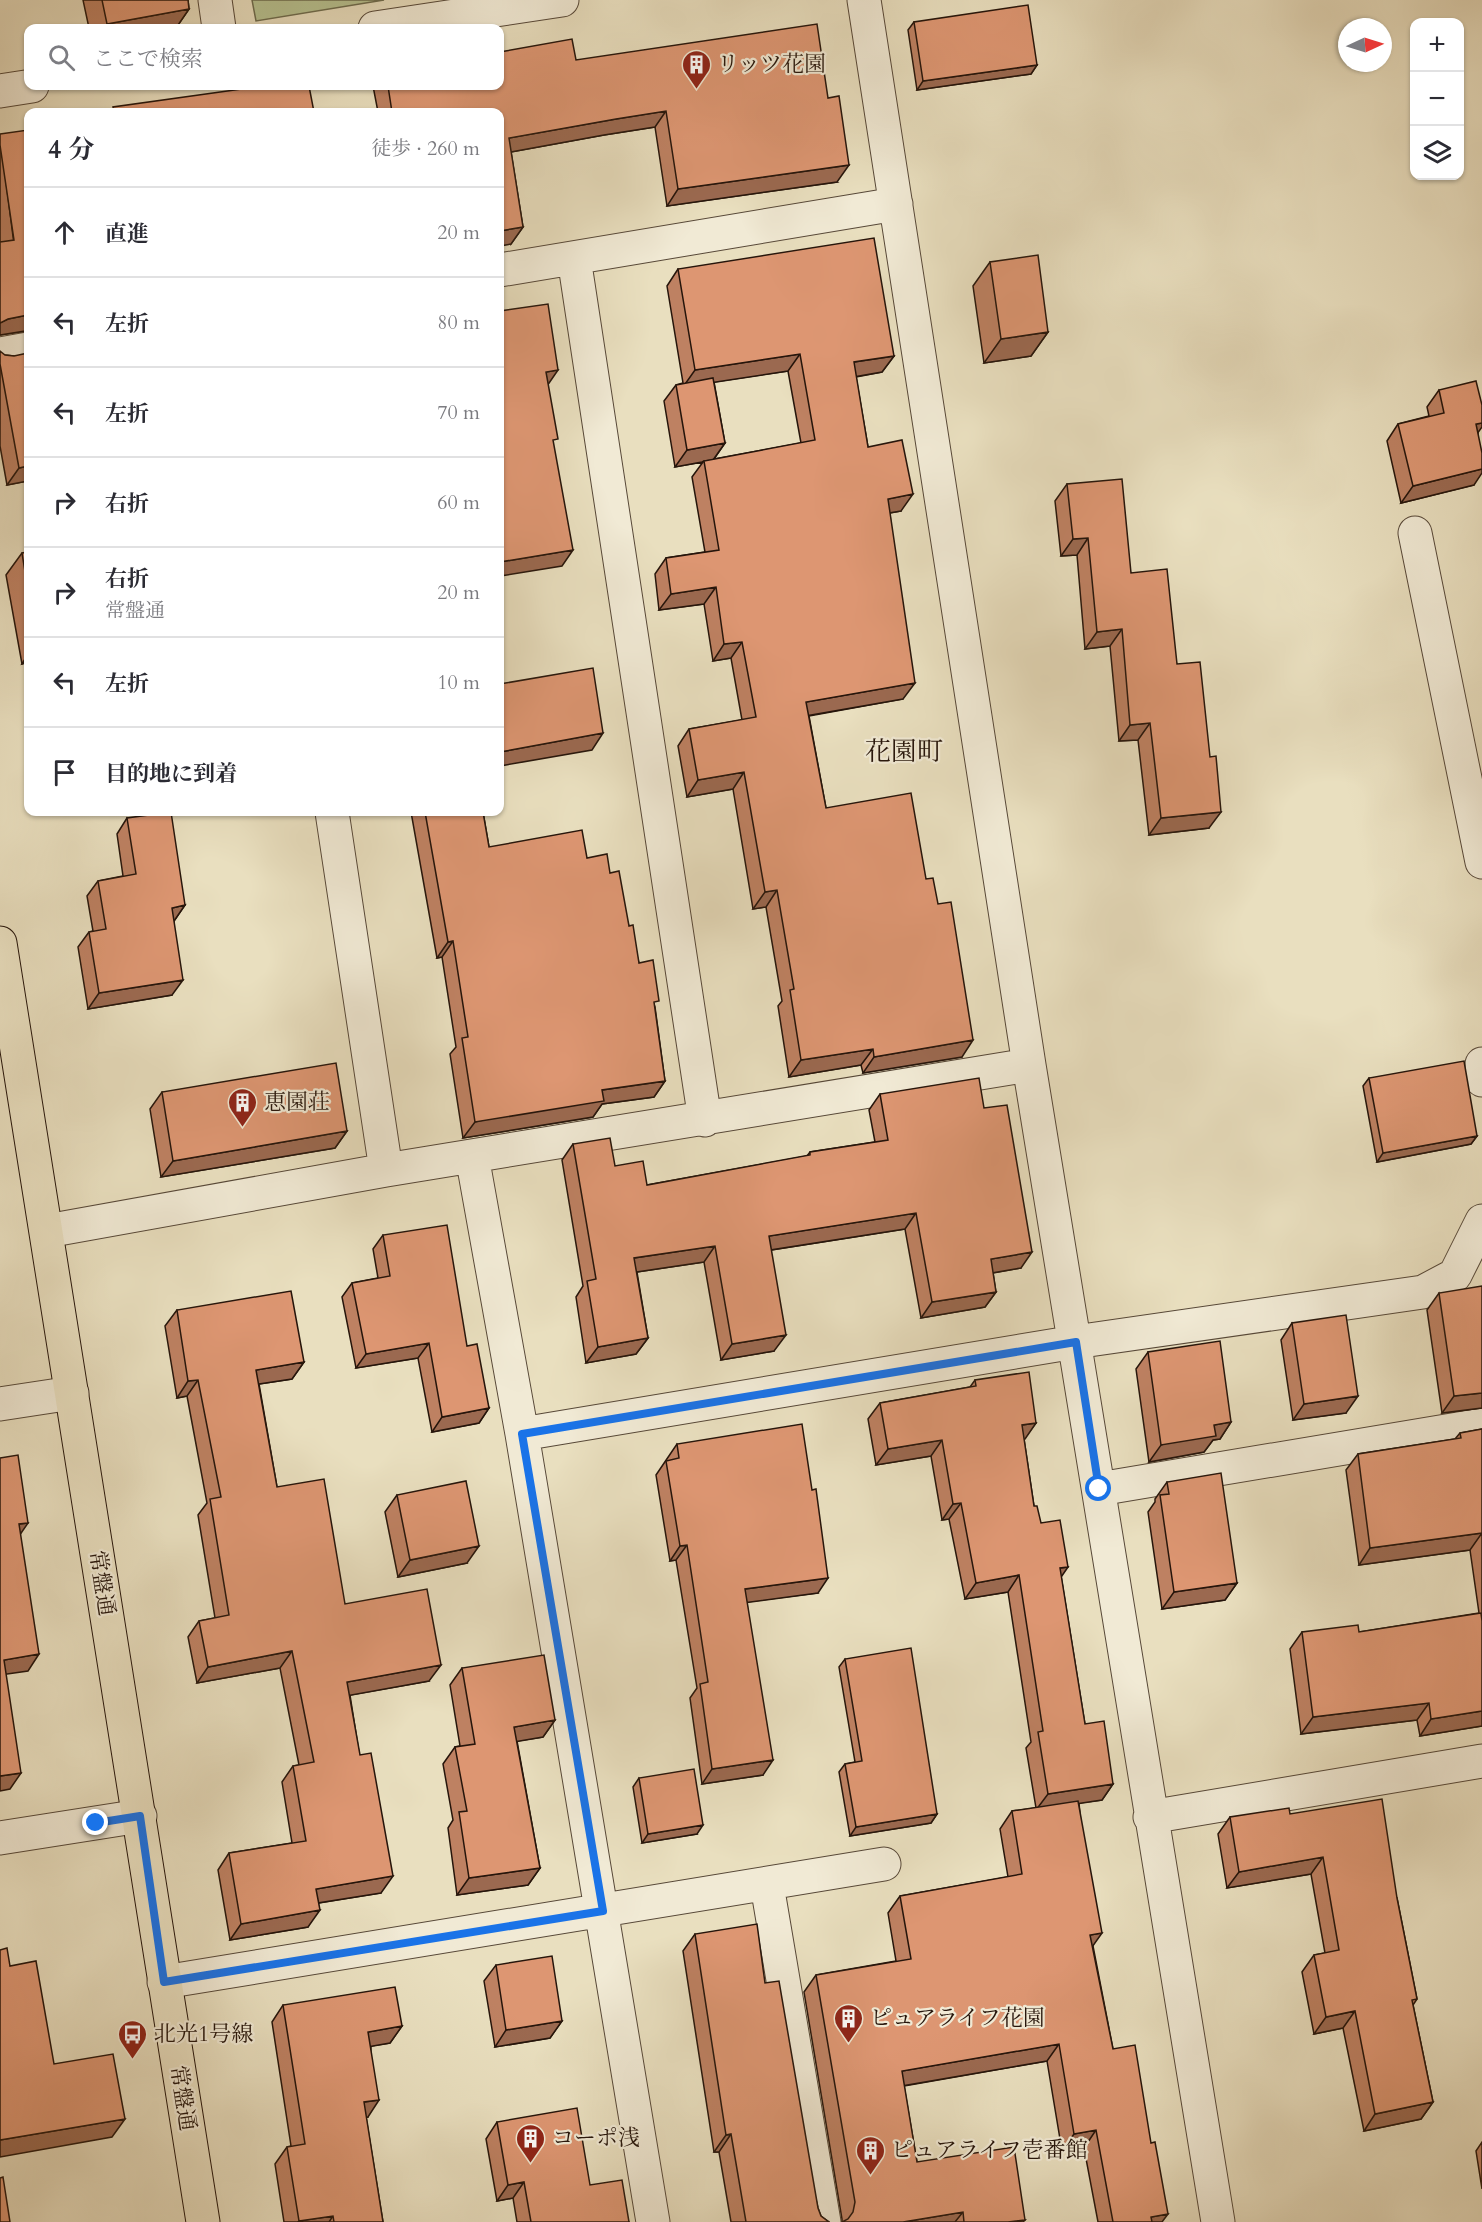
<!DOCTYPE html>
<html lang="ja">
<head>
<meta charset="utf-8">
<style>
  body { margin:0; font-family:Cardo,"Noto Serif JP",serif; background:#f7f7f7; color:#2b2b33 }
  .controls { position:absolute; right:18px; top:18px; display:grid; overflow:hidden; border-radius:12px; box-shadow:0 2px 4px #0004 }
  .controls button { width:54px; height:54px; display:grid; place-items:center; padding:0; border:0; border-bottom:2px solid #e1e1e2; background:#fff; color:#2b2b33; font:30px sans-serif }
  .compass { position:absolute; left:1338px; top:18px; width:54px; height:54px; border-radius:50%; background:#fff; box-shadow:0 2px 4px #0004; rotate:86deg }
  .stop { position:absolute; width:18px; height:18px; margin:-14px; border:4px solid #1a73e8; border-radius:50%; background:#fff }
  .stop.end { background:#1a73e8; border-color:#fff; box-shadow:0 2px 6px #0008 }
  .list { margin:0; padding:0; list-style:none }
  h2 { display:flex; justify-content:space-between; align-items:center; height:78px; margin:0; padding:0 24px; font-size:26px }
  h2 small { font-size:20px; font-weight:400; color:#7c7c81 }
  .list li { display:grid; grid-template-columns:39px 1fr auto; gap:18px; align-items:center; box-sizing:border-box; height:90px; padding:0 24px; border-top:2px solid #e1e1e2 }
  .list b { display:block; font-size:22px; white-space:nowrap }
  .list p { margin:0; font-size:20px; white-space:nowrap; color:#7c7c81 }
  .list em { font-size:20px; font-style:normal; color:#7c7c81 }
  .icon { flex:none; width:33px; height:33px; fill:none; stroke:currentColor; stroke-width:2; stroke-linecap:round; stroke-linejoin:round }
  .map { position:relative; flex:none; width:1482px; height:2222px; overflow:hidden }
  .search { position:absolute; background:#fff; box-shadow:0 2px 4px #0004; left:24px; top:24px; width:480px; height:66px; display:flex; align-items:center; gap:15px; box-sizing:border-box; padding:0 21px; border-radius:12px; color:#7c7c81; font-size:22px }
  .panel { position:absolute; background:#fff; box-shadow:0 2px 4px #0004; left:24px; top:108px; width:480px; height:708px; border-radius:12px }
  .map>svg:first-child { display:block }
</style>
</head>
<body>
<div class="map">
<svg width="1482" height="2222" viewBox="0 0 1482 2222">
  <rect width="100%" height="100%" fill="#e9dfbf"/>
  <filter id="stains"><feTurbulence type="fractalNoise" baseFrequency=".00333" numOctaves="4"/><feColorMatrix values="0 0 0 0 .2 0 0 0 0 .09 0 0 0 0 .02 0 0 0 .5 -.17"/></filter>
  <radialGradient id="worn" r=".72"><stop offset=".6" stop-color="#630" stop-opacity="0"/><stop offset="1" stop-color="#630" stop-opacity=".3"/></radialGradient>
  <path fill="#b7c291" stroke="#6e6c4e" stroke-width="1.5" d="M252,0H384L256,21Z"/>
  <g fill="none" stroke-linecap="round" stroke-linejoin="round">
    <defs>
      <path id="minor" d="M215,0L219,28
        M864,0L1029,1065L1218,2222
        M375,28L562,0
        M0,91L32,86
        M574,258L705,1120
        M500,270L896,204
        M0,354L28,349
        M1415,533L1482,862
        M332,812L386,1170
        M1482,1064V1080
        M472,1156L522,1434L653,2222
        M47,1231L386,1170L1029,1065
        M0,1404L72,1393
        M522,1434L1075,1342L1423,1292L1455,1275L1482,1221
        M1099,1489L1482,1425
        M1150,1817L1482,1761
        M0,1838L140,1816
        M767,1885L824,2222
        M164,1982L884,1864"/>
      <path id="major" d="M0,943L203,2222"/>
    </defs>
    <use href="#minor" stroke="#574838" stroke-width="35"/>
    <use href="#major" stroke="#26150b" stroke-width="35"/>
    <use href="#minor" stroke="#f1ead5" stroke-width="33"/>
    <use href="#major" stroke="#e9dfbf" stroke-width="33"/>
  </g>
  <path fill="#be8162" stroke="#26150b" stroke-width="1.5" fill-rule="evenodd" d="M83,0H188L189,9L176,28H89Z
    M914,22L1037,65L1031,74L917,90L908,30Z
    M576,60L837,182L667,206L655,127L604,135L511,152L523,227L511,244L500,112H378L373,86H500Z
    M0,134L25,331L0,335Z
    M990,262L1048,332L1031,356L984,363L973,286Z
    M678,269L894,356L882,372L856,377L868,447L901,511L890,513L903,699L809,716L826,808L926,879L962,1057L863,1073L861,1065L789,1077L778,1006L782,1001L766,907L753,909L733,789L687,797L678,746L689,729L742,720L731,658L713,661L704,604L659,610L655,574L666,558L705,552L692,477L703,462L675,467L664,401L676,385L683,383L667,286ZM788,371L801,443L714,459L725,443L714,382Z
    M5,355L14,356L28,481L7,485L0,446V364Z
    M1439,390L1478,433L1474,485L1401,503L1387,441L1398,424L1429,416L1427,407Z
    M1067,484L1131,573L1177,664L1209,828L1149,835L1138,740L1119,741L1110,646L1085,649L1077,555L1061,556L1055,501Z
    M28,552V662L22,664L6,575L22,553Z
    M411,812H483L489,847L587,858L610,873L629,926L639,963L655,1007L665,1081L654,1097L602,1104L593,1117L463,1138L450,1054L456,1047L442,957L437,958Z
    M127,818L185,905L174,921L172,995L88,1009L78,947L89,932L93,931L87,896L98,881L123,876L117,834Z
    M1369,1078L1477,1136L1471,1144L1377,1162L1363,1086Z
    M162,1092L347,1131L335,1148L161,1177L150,1109Z
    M880,1094L984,1108L1021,1268L993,1273L996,1292L985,1307L921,1318L905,1229L771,1250L774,1351L721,1360L704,1262L637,1272L648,1338L636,1354L586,1363L576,1297L583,1286L562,1160L573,1144L615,1166L647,1185L807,1156L810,1152L875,1142L869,1110Z
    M383,1235L467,1346L489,1408L479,1423L432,1432L418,1358L356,1368L342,1297L352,1283L378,1278L373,1249Z
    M1439,1293L1482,1408L1442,1413L1427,1310Z
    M177,1310L304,1362L292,1379L259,1384L277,1487L345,1604L429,1681L350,1695L381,1893L319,1903L308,1927L230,1940L218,1870L229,1853L292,1843L282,1782L293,1766L299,1765L280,1668L197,1683L188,1637L199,1621L215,1618L198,1515L207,1503L187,1396L177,1398L165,1326Z
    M1292,1323L1346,1413L1293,1420L1281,1340Z
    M1148,1352L1231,1422L1220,1439L1213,1440L1204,1452L1149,1462L1136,1369Z
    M975,1380L1036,1423L1024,1439L1034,1506L1061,1576L1085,1724L1113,1784L1102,1800L1079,1803L1093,1946L1113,2049L1162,2222H1098L1084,2148L1062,2151L1047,2061L904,2086L917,2162L1023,2222H842V2219L804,1992L816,1975L896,1961L888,1913L900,1896L1008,1877L1000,1829L1012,1811L1036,1808L1026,1748L1031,1742L1008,1592L965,1599L949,1519L942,1520L931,1456L876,1465L868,1419L880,1403L970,1387Z
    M1482,1429V1726L1420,1736L1417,1720L1301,1734L1290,1649L1302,1632H1359L1479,1613L1470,1550L1359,1565L1346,1470L1358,1454L1455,1439L1460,1433Z
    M677,1444L818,1593L747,1602L763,1775L702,1784L690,1698L697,1688L676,1560L670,1561L656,1475Z
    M1167,1482L1237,1583L1225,1600L1162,1609L1148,1512L1155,1502V1499Z
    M397,1495L467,1563L398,1577L385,1512Z
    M845,1659L937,1814L931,1823L850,1836L839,1772L845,1764L855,1762L839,1667Z
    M462,1668L555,1720L543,1737L517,1741L540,1868L528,1885L457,1895L448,1828L453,1820L443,1764L455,1747L460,1746L450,1685Z
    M639,1778L697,1834L642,1843L633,1787Z
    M1290,1814L1397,1898L1417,1999L1413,2005L1433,2102L1421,2119L1364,2131L1343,2028L1314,2034L1302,1972L1314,1955L1325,1953L1311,1874L1227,1888L1218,1834L1230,1817Z
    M695,1934L765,1983L818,2208L821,2216L829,2222H731L719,2152H714L683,1951Z
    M496,1965L562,2021L550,2038L495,2047L484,1981Z
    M283,2005L402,2026L390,2043L371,2046L368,2117H366L383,2222H284L275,2164L287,2147L291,2146L272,2022Z
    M497,2122L590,2185L629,2222H517L513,2198L497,2201L486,2139Z
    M1482,2142V2189L1476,2151Z"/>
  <path fill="#9b6950" stroke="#26150b" stroke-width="1.5" d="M189,9L176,28H103L107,24Z
    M1037,65L1031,74L917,90L923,81Z
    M666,111L655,127L604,135L500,154L509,138L616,119Z
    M849,165L837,182L667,206L678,189Z
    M523,227L511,244L500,246V231Z
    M28,315V331H25L0,335V323L8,319Z
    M1048,332L1031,356L984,363L1001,339Z
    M800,354L788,371L683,387L695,370Z
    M894,356L882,372L842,379L854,362Z
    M558,370L547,386L546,372Z
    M1482,423V427L1474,438L1476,424Z
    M725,443L713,460L704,461L702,462L675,467L687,450Z
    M28,466V481L7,485L19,468Z
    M1482,469V473L1474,485L1401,503L1413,486Z
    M913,494L901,511L877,515L888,499Z
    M1088,538L1077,555L1061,556L1073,539Z
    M573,550L562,566L500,576V562Z
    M716,587L704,604L659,610L671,594Z
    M1122,629L1110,646L1085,649L1097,632Z
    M742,642L731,658L713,661L724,644Z
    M28,654V662L22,664Z
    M915,683L903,699L794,718L806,702Z
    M1150,723L1138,740L1119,741L1130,725Z
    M603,733L592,750L500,766V752Z
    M744,772L733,789L687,797L698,780Z
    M1221,812L1209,828L1149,835L1161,818Z
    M777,890L766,907L753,909L765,892Z
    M185,905L174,921L161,923L172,908Z
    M453,941L442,957L437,958L448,942Z
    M183,980L172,995L88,1009L99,993Z
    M973,1040L962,1057L863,1073L874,1057Z
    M873,1049L861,1065L789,1077L801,1060Z
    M665,1081L654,1097L602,1104L593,1117L463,1138L475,1122L602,1090Z
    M347,1131L335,1148L161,1177L173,1161Z
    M1477,1136L1471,1144L1377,1162L1383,1153Z
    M916,1213L905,1229L758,1252L769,1236Z
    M715,1246L704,1262L623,1274L634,1258Z
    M1032,1252L1021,1268L980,1275L991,1259Z
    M996,1292L985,1307L921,1318L932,1302Z
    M786,1335L774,1351L721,1360L732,1344Z
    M648,1338L636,1354L586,1363L598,1347Z
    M429,1343L418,1358L356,1368L366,1354Z
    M304,1362L292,1379L245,1386L256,1370Z
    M198,1380L187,1396L177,1398L188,1381Z
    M1482,1393V1408L1442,1413L1454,1396Z
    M1358,1396L1346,1413L1293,1420L1304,1404Z
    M489,1408L479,1423L432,1432L442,1417Z
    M1231,1422L1220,1439L1213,1440L1204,1452L1149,1462L1161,1445L1214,1425Z
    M1036,1423L1025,1439L1010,1441L1022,1425Z
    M942,1440L931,1456L876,1465L888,1449Z
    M961,1503L949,1519L942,1520L953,1504Z
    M28,1523L17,1539L19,1524Z
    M1482,1533L1470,1550L1359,1565L1370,1548Z
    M687,1545L676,1560L670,1561L680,1546Z
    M479,1546L467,1563L398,1577L410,1560Z
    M1068,1567L1057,1583L1060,1568Z
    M1019,1575L1008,1592L965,1599L976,1583Z
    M828,1578L818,1593L735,1604L745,1589Z
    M1237,1583L1225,1600L1162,1609L1174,1592Z
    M292,1651L280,1668L197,1683L208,1667Z
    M39,1654L28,1671L0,1675L4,1660Z
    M441,1665L429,1681L335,1698L347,1682Z
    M1429,1703L1417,1720L1301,1734L1313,1717Z
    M1482,1711V1726L1420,1736L1431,1719Z
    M555,1720L543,1737L502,1744L514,1727Z
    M773,1760L763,1775L702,1784L712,1769Z
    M21,1773L10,1789L0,1791V1776Z
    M1113,1784L1102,1800L1036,1810L1048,1794Z
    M937,1814L931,1823L850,1836L856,1827Z
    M703,1825L697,1834L642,1843L648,1834Z
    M1323,1857L1311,1874L1227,1888L1239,1872Z
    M540,1868L528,1885L457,1895L469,1878Z
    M393,1876L381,1893L305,1905L316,1889Z
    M320,1910L308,1927L230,1940L241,1924Z
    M1102,1933L1090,1950V1935Z
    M1355,2011L1343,2028L1314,2034L1326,2017Z
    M562,2021L550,2038L495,2047L506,2030Z
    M402,2026L390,2043L356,2049L368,2032Z
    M1059,2044L1047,2061L890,2088L902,2071Z
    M379,2100L368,2117L352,2119L364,2102Z
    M1433,2102L1421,2119L1364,2131L1375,2114Z
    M125,2119L112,2137L0,2157V2140Z
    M1096,2130L1084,2148L1062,2151L1074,2134Z
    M731,2134L719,2152H714L726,2135Z
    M524,2182L513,2198L497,2201L508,2185Z
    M963,2212L955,2222H903Z
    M1168,2214L1162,2222H1148L1151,2217Z
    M333,2216L329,2222H298L299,2221Z
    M1025,2220L1023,2222H1008Z"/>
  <path fill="#dd9672" stroke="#26150b" stroke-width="1.5" d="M102,0H188L189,9L107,24Z
    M1028,5L1037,65L923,81L914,22Z
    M817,24L828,98L839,96L849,165L678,189L666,111L616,119L509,138L523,227L500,231V112H392L388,86H500V52L572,39L576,60Z
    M263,86H309L314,112H114L113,107Z
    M28,130V315L8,319L0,323V242L14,240L0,145V134Z
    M874,238L894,356L854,362L868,447L902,440L913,494L888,499L915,683L806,702L826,808L911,793L926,879L933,878L938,904L951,902L973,1040L874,1057L873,1049L801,1060L790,990L794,989L777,890L765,892L744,772L698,780L689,729L756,717L742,642L724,644L716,587L671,594L666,558L719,550L704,461L815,440L800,354L695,370L678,269Z
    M1038,255L1048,332L1001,339L990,262Z
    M548,304L558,370L546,372L558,439L553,440L573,550L500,562V311Z
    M0,351L5,355L14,356L28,353V466L19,468L0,364Z
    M713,378L725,443L687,450L676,385Z
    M1476,381L1482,405V423L1476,424L1482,453V469L1413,486L1398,424L1444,413L1439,390Z
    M1122,479L1131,573L1167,569L1177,664L1200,662L1210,757L1216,756L1221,812L1161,818L1150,723L1130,725L1122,629L1097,632L1088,538L1073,539L1067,484Z
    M28,552V590L22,553Z
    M593,668L603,733L500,752V684Z
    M171,812L185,905L172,908L183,980L99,993L89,932L106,929L98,881L136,874L127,818Z
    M425,812H483L489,847L582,830L587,858L607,854L610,873L619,871L629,926L633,925L639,963L653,960L659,1001L654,1002L665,1081L602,1090L604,1101L475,1122L462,1038L468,1037L453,941L448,942Z
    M1464,1061L1477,1136L1383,1153L1369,1078Z
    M336,1063L347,1131L173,1161L162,1092Z
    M979,1078L984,1108L1007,1105L1032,1252L991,1259L996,1292L932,1302L916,1213L769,1236L786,1335L732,1344L715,1246L634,1258L648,1338L598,1347L587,1281L596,1279L573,1144L610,1138L615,1166L643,1161L647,1185L810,1155V1152L888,1140L880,1094Z
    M447,1225L467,1346L477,1344L489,1408L442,1417L429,1343L366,1354L352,1283L390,1276L383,1235Z
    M1482,1286V1393L1454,1396L1439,1293Z
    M291,1291L304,1362L256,1370L277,1487L324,1479L345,1604L427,1589L441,1665L347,1682L360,1755L371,1753L393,1876L316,1889L320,1910L241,1924L229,1853L306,1841L293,1766L314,1762L292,1651L208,1667L199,1621L229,1615L210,1499L221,1497L198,1380L188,1381L177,1310Z
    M1346,1315L1358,1396L1304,1404L1292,1323Z
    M1220,1341L1231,1422L1214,1425L1216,1436L1161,1445L1148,1352Z
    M1029,1372L1036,1423L1022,1425L1034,1506H1037L1041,1523L1060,1520L1068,1567L1060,1568L1085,1724L1104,1721L1113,1784L1048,1794L1038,1732L1043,1731L1019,1575L976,1583L961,1503L953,1504L942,1440L888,1449L880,1403L976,1386L975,1380Z
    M802,1424L812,1490L816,1489L828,1578L745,1589L773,1760L712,1769L700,1684L708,1682L687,1545L680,1546L666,1461L679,1458L677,1444Z
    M1482,1429V1536V1533L1370,1548L1358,1454L1461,1438L1460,1433Z
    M18,1455L28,1523L19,1524L39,1654L4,1660L21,1773L0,1776V1458Z
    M1221,1473L1237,1583L1174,1592L1160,1495L1169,1494L1167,1482Z
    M466,1481L479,1546L410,1560L397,1495Z
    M1481,1613L1482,1621V1711L1431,1719L1429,1703L1313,1717L1302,1632L1358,1625L1359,1632Z
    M911,1648L937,1814L856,1827L845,1764L862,1761L845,1659Z
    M544,1655L555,1720L514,1727L540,1868L469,1878L459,1812L467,1811L455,1747L475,1744L462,1668Z
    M694,1769L703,1825L648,1834L639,1778Z
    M1382,1799L1397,1898L1417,1999L1412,2000L1433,2102L1375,2114L1355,2011L1326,2017L1314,1955L1339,1950L1323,1857L1239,1872L1230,1817L1289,1808L1290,1814Z
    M1078,1801L1102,1933L1090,1935L1113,2049L1135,2045L1151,2143L1155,2142L1168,2214L1151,2217L1152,2222H1113L1096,2130L1074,2134L1059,2044L902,2071L917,2162L1014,2147L1025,2220L1008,2222H964L963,2212L903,2222H842L848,2219L853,2212L855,2202L816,1975L911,1959L900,1896L1022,1874L1012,1811Z
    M757,1924L765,1983L779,1981L818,2208L821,2216L829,2222H746L731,2134L726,2135L695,1934Z
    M7,1948L10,1966L36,1961L54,2064L113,2054L125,2119L0,2140V1950Z
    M552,1956L562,2021L506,2030L496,1965Z
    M395,1987L402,2026L368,2032L379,2100L364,2102L383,2222H334L333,2216L299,2221L287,2147L305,2144L283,2005Z
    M577,2108L590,2185L622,2180L629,2222H531L524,2182L508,2185L497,2122Z
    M3,2177L10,2222H0V2178Z"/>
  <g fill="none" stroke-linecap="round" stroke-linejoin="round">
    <path stroke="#1a73e8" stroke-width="8" d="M96,1823L140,1816L164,1982L603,1911L522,1434L1076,1342L1099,1489"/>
  </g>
  <defs>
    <symbol id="building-pin" viewBox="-11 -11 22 30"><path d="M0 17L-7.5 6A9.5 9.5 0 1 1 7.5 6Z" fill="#8f2418" stroke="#f1ead5"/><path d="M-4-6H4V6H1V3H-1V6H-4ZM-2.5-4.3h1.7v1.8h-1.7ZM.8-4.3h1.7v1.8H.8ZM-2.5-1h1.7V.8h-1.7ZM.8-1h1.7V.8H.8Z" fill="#fff"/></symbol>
    <symbol id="bus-pin" viewBox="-11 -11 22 30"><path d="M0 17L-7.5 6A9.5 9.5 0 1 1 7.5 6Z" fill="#8f2418" stroke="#f1ead5"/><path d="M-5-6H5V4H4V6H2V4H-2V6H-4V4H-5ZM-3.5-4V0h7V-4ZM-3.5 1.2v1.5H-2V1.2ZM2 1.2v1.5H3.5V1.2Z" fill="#fff"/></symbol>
  </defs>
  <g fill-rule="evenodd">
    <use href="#building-pin" x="680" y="48" width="33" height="45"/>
    <use href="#building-pin" x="226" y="1086" width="33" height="45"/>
    <use href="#building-pin" x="832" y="2002" width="33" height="45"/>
    <use href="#bus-pin" x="116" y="2018" width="33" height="45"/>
    <use href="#building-pin" x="514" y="2122" width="33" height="45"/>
    <use href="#building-pin" x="854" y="2134" width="33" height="45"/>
  </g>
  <g text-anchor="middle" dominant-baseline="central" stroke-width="4.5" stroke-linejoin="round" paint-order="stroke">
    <g font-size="22" fill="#26150b" stroke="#f1ead5" text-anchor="start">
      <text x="717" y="64">リッツ花園</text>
      <text x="264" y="1102">恵園荘</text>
      <text x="870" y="2018">ピュアライフ花園</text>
      <text x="154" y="2034">北光1号線</text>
      <text x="552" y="2138">コーポ浅</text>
      <text x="891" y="2150">ピュアライフ壱番館</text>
    </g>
    <g font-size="22" fill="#26150b" stroke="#f1ead5">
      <text transform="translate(102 1583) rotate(81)">常盤通</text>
      <text transform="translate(183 2098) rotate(81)">常盤通</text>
    </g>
    <g font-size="26" fill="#26150b" stroke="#f1ead5">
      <text x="904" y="751">花園町</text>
    </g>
  </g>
  <rect width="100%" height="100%" filter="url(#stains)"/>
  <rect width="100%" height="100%" fill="url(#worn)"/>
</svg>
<div class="controls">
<button>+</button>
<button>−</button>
<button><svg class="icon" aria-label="layers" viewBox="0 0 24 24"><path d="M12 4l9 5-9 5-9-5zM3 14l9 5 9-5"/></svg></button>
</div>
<svg class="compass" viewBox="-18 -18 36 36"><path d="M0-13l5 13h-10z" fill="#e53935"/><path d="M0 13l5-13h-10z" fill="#7c7c81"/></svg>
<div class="stop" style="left:1099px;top:1489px"></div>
<div class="stop end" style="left:96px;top:1823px"></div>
<div class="search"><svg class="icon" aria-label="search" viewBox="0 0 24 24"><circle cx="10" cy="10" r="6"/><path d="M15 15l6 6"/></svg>ここで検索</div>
<section class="panel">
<h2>4 分<small>徒歩 · 260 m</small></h2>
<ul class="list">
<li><svg class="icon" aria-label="ahead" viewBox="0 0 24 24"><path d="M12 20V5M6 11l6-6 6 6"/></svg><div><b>直進</b></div><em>20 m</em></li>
<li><svg class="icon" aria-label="left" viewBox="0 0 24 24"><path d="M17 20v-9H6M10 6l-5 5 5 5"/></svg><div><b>左折</b></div><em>80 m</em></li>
<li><svg class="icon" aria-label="left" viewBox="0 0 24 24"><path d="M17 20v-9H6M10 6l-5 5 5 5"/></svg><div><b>左折</b></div><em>70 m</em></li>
<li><svg class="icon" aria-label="right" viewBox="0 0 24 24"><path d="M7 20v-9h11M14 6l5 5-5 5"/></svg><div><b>右折</b></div><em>60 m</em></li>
<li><svg class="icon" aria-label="right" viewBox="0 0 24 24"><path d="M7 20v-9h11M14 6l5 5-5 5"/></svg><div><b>右折</b><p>常盤通</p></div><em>20 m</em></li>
<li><svg class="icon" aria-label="left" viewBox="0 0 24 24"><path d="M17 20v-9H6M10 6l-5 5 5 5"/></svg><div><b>左折</b></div><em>10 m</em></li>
<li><svg class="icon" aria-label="arrive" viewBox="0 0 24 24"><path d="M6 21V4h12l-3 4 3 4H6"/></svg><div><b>目的地に到着</b></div></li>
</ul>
</section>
</div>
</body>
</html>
